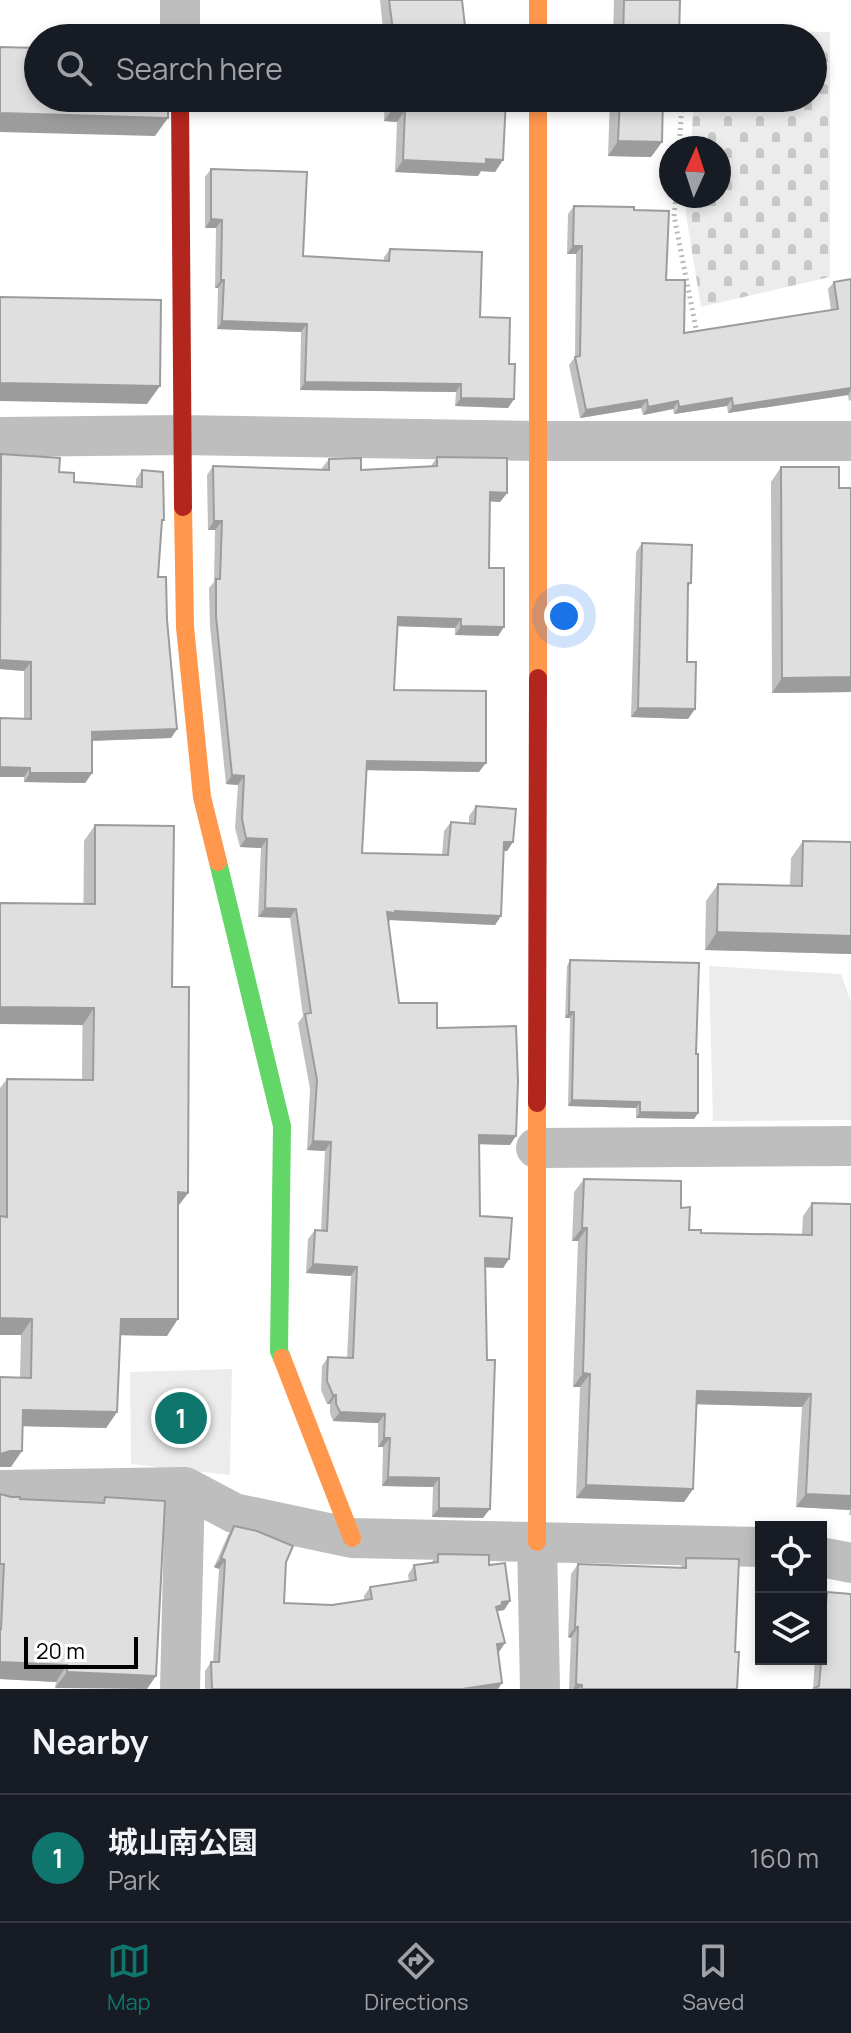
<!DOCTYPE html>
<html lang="en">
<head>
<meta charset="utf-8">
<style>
  body { margin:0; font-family:Manrope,"Noto Sans JP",sans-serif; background:#20242c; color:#f1f3f6 }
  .controls { position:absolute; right:24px; bottom:24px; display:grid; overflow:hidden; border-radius:0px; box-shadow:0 4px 12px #0003 }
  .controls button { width:72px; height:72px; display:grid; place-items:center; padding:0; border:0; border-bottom:2px solid #363941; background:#171b24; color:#f1f3f6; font:40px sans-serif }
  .compass { position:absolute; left:659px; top:136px; width:72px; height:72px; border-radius:50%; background:#171b24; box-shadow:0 4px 12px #0003; rotate:3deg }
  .scale { position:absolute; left:24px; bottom:20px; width:114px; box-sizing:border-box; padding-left:8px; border:4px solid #000; border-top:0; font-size:22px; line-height:28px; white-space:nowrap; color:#000; -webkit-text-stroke:6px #fff; paint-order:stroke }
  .you { position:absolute; left:564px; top:616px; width:28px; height:28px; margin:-20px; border:6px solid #fff; border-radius:50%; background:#1a73e8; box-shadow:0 0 0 12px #1a73e833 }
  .badge { display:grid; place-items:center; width:52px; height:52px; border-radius:50%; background:#0f766e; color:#fff; font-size:26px; font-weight:700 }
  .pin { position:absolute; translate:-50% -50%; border:4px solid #fff; box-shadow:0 2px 8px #0006 }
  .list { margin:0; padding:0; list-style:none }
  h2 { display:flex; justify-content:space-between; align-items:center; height:104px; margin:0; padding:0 32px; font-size:34px }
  h2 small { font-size:26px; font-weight:400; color:#9ea1a6 }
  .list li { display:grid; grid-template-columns:52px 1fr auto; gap:24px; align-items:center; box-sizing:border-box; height:128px; padding:0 32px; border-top:2px solid #363941 }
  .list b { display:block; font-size:30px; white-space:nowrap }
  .list p { margin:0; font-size:26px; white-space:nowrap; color:#9ea1a6 }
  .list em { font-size:26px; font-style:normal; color:#9ea1a6 }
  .icon { flex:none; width:44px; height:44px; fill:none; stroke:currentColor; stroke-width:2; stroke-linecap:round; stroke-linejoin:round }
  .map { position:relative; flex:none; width:851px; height:1689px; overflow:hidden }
  .search { position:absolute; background:#171b24; box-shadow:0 4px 12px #0003; left:24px; right:24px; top:24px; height:88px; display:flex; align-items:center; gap:20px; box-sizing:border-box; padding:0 28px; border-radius:44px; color:#9ea1a6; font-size:30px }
  .sheet { height:232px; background:#171b24 }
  nav { display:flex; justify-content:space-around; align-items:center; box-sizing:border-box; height:112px; border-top:2px solid #363941; background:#171b24; font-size:22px; color:#9ea1a6 }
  nav a { display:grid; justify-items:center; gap:4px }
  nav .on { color:#0f766e }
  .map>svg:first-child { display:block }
</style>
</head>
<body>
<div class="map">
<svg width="851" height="1689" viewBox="0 0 851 1689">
  <defs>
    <pattern id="cemetery-stones" width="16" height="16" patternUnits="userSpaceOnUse" patternTransform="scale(2)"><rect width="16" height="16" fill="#ececec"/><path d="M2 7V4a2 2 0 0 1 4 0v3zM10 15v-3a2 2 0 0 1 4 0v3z" fill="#c9c9c9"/></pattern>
  </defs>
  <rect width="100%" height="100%" fill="#fff"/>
  <path fill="#ececec" d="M709,966L841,974L851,1001V1120L713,1121Z
    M232,1369L230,1475L131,1464L130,1372Z"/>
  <path fill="url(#cemetery-stones)" d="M698,31L830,32V277L701,307L686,215L688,196H719V148H691L694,98H813V38H698Z"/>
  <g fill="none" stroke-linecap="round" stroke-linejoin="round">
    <path stroke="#b9b9b9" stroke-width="5" stroke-dasharray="2 4" stroke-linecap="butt" d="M679,148L682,104
      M676,196L674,216L697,334"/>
    <path stroke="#bebebe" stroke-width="40" d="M180,0V38
      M0,437L181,435L538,441H851
      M536,1148L851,1146
      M0,1490L185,1487L234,1513L352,1538L761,1547
      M537,1542L540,1689
      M821,1557L851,1563
      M180,1689L185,1487"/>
    <path stroke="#63d668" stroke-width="18" d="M218,862L282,1126L279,1351L282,1358"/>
    <path stroke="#ff974d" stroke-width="18" d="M538,0V38
      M183,507L185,627L202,797L218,862
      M538,678V98
      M282,1358L352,1538
      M537,1542V1103"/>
    <path stroke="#b3261e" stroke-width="18" d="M180,98L183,507
      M537,1103L538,678"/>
  </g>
  <path fill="#c0c0c0" d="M380,0H462L466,35L470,38H384Z
    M614,0H680L679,38H613Z
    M385,98H506L503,160L495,172L481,171L478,176L395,172L397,122L384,121Z
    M610,98H663L662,142L651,157L608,156Z
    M211,169L303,256L384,261V257L390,249L480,317L509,364L514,399L508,408L455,406L456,392L300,390L301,332L217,329L218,288H215L216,228H205V177Z
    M574,206L634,210L666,280L684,333L831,310L828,289L834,282L851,279V400L849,401L848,395L728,413L727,406L674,414L673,409L643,415L641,408L580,418L569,365L575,357L576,254H567L568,214Z
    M1,454L59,472L74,482L136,487V479L142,470L162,523L158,577L167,620L177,729L171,738L92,741V773L85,783L24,782V671L0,669V456Z
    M437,457L507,493L500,502L490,501L489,568L504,627L498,636L455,635V628L397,626L394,690L479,772L366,770L362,853L442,855L444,831L451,822L469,823V816L476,806L513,842L507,851H504L501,916L495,925L390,920L388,922L399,1003L437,1028L510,1145L479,1144L480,1216L509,1259L503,1268L485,1267L483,1518L432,1517L433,1487L382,1486L383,1447H378V1423L333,1421L330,1413V1404H327L321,1390L322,1366L328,1357L347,1358L351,1276L306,1273L308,1239L315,1230L321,1231L325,1151L307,1150L310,1089L298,1023L303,1016L290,918L258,917L261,848L240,847L235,828L238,785L226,784L210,626L209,588L214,582L215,530H208L207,475L213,466L322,470V468L329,459L361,470L431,466Z
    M781,467L839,488H851V692L772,693L771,482Z
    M642,543L691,583L688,587V719L631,717L636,552Z
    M95,825L172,987L188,1193L178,1206L167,1336L120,1335L117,1412L106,1428L23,1426L11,1467H0V1377L20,1378L21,1335H0V1088L7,1079H82L84,841Z
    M803,841L851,954L705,950L706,901L718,884L790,886L791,858Z
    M570,960L696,1054L698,1113L694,1119L636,1118V1108L568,1106L570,1018H565L567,966Z
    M584,1179L681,1208L689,1230L701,1233L802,1235L803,1216L812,1203L851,1204V1515H849L850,1510L796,1507L802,1407L696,1404L693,1489L684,1502L576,1498L580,1387H573L578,1241H572L574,1192Z
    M0,1494L20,1499L101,1503L105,1497L156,1676L55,1688L56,1682L0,1679Z
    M234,1526L286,1562L284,1603L332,1605L364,1600V1596L370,1587L409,1581L408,1575L414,1565L431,1563L438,1554L489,1565L510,1601L504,1610L498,1611V1689H205V1671L211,1662H213L219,1569L214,1567L228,1535Z
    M686,1558L735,1652L737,1689H569L571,1638L568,1637L571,1574L578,1564L680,1568Z
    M827,1592L851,1689H813L815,1659H821V1600Z"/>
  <path fill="#9c9c9c" d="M392,110H405L397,122L384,121Z
    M0,113L168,118L155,136L0,132Z
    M618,141L662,142L651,157L608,156Z
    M486,159L503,160L495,172L481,171L478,176L395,172L403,160Z
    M211,219L222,220L216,228H205Z
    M573,246H582L576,254H567Z
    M221,280H224L218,288H215Z
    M222,321L307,324L301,332L217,329Z
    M305,382L461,384L456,392L300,390Z
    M0,383L160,386L147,404L0,401Z
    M851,388V390L848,395L728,413L733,406Z
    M461,398L514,399L508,408L455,406Z
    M732,398L727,406L674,414L679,407Z
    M647,400L641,408L580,418L586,410Z
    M678,401L673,409L643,415L648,407Z
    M490,492L507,493L500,502L484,501Z
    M214,521H222L215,530H208Z
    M398,617L461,619L455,628L391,626Z
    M461,626L504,627L498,636L455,635Z
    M0,660L31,662L24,671L0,669Z
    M851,677V692L772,693L782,678Z
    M638,708L695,709L688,719L631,717Z
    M177,729L171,738L85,741L92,732Z
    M367,761L486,763L479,772L360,770Z
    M0,767L30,768L24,777H0Z
    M30,773H92L85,783L24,782Z
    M232,775L244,776L238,785L226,784Z
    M246,838L267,839L261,848L240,847Z
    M504,842H513L507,851H498Z
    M265,908L296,909L290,918L258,917Z
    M395,911L501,916L495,925L390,920L389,922L380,921L387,912Z
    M717,932L851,936V954L705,950Z
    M0,1007L94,1008L83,1025L0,1024Z
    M569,1012H574L570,1018H565Z
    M572,1100L640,1102L636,1108L568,1106Z
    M640,1112L698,1113L694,1119L636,1118Z
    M479,1135L516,1136L510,1145L473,1144Z
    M313,1141L331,1142L325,1151L307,1150Z
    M178,1192L188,1193L176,1209Z
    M582,1228H587L578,1241H572Z
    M485,1258L509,1259L503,1268L478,1267Z
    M313,1264L357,1267L351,1276L306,1273Z
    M0,1318L32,1319L21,1335H0Z
    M121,1319H178L167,1336L109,1335Z
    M583,1373L590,1374L580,1387H573Z
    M697,1391L811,1394L802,1407L687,1404Z
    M333,1395H336L330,1404H327Z
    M23,1410L117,1412L106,1428L12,1426Z
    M340,1412L385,1414L378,1423L333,1421Z
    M384,1438H390L383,1447H378Z
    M10,1451H22L11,1467H0V1454Z
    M388,1477L439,1478L433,1487L382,1486Z
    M586,1485L693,1489L684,1502L576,1498Z
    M806,1494L851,1496V1508L850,1510L796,1507Z
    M439,1508L490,1509L483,1518L432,1517Z
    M221,1558L225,1560L219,1569L214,1567Z
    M510,1601L504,1610L498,1611L496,1607L502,1602Z
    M575,1627H578L571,1638L568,1637Z
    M505,1643L499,1652L490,1653L497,1644Z
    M0,1662L67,1665L56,1682L0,1679Z
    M67,1672L156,1676L147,1689L55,1688Z
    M502,1683L498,1689H462Z
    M576,1684L582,1685L579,1689H573Z"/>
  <path fill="#dfdfdf" stroke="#9c9c9c" stroke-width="2" d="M389,0H462L466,35H470V38H394Z
    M624,0H680L679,38H623Z
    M0,47L38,48V98H168V118L0,113Z
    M393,98H506L503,160L486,159V164L403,160L405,110H392Z
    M620,98H663L662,142L618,141Z
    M211,169L307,172L303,256L389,261L390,249L482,252L480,317L510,318L509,364H515L514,399L461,398V384L305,382L307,324L222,321L224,280H221L222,220L211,219Z
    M574,206L634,207V210L669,211L666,280H685L684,333L838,309L834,282L851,279V388L733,406L732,398L679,407L678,401L648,407L647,400L586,410L575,357L580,356L582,246H573Z
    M0,297L161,300L160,386L0,383Z
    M1,454L60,458L59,472L74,473V482L142,487V470L163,472L164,520H162L158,577H166L167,620L177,729L92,732V773H30V768L0,767V718L31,719V662L0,660Z
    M437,457L507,458V493L490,492L489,568H504V627L461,626V619L398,617L394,690L486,691V763L367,761L362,853L448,855L451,822L475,824L476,806L516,809L513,842H504L501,916L395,911V913L387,912L399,1003H437V1028L516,1026L518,1081L516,1136L479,1135L480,1216L512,1218L509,1259L485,1258L487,1360H495L490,1509L439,1508V1478L388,1477L390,1438H384L385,1414L340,1412L336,1404V1395H333L327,1381L328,1357L353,1358L357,1267L313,1264L315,1230L327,1231L331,1142L313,1141L317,1080L305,1014L311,1013L296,909L265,908L267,839L246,838L242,819L244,776L232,775L216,616V579H220L222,521H214L213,466L329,470V459L361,458V470L437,466Z
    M781,467H839V488H851V677L782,678Z
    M642,543L692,545L691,583H688L687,662H696L695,709L638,708Z
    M95,825L174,826L172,987H189L188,1193L178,1192V1319H121L117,1412L23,1410L22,1451H10L0,1454V1377L31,1378L32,1319L0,1318V1216L7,1217V1079L93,1080L94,1008L0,1007V903L95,904Z
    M803,841L851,842V936L717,932L718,884L802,886Z
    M570,960L699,963L696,1054H698V1113L640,1112V1102L572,1100L574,1012H569Z
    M584,1179L681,1181V1208L690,1207L689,1230H701V1233L812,1235V1203L851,1204V1496L806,1494L811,1394L697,1391L693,1489L586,1485L590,1374L583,1373L587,1228H582Z
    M0,1494L11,1497H20V1499L104,1503L105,1497L165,1501L156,1676L67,1672V1665L0,1662V1629H1L4,1564H0Z
    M234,1526L257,1531L293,1546L286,1562L284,1603L332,1605L372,1599L370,1587L416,1580L414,1565L438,1562V1554L489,1555V1565L505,1563L510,1601L502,1602V1605L496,1607L505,1643L497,1644L502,1683L462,1689H212L211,1662H219L225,1560L221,1558Z
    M686,1558L739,1559L735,1652H739L737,1689H582V1685L576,1684L578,1627H575L578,1564L686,1568Z
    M827,1592L851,1594V1689H813L819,1686Z"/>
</svg>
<div class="controls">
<button><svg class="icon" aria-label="locate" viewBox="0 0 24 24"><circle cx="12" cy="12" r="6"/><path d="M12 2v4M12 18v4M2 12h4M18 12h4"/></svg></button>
<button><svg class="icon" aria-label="layers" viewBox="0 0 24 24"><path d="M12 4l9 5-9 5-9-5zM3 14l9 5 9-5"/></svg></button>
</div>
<svg class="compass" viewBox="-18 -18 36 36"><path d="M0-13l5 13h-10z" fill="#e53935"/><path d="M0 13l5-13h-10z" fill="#9ea1a6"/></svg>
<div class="scale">20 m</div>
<div class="you"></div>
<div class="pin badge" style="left:181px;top:1418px">1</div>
<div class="search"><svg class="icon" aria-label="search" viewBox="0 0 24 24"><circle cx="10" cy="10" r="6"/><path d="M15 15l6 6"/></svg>Search here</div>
</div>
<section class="sheet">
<h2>Nearby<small></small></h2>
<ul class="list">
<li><span class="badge">1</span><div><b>城山南公園</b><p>Park</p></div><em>160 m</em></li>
</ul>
</section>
<nav>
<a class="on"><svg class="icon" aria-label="map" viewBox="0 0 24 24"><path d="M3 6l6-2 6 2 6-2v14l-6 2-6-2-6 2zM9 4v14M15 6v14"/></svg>Map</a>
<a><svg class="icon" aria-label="directions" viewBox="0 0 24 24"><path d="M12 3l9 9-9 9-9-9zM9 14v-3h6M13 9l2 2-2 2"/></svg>Directions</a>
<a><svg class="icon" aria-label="saved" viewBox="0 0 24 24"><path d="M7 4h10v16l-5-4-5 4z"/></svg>Saved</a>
</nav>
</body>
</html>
